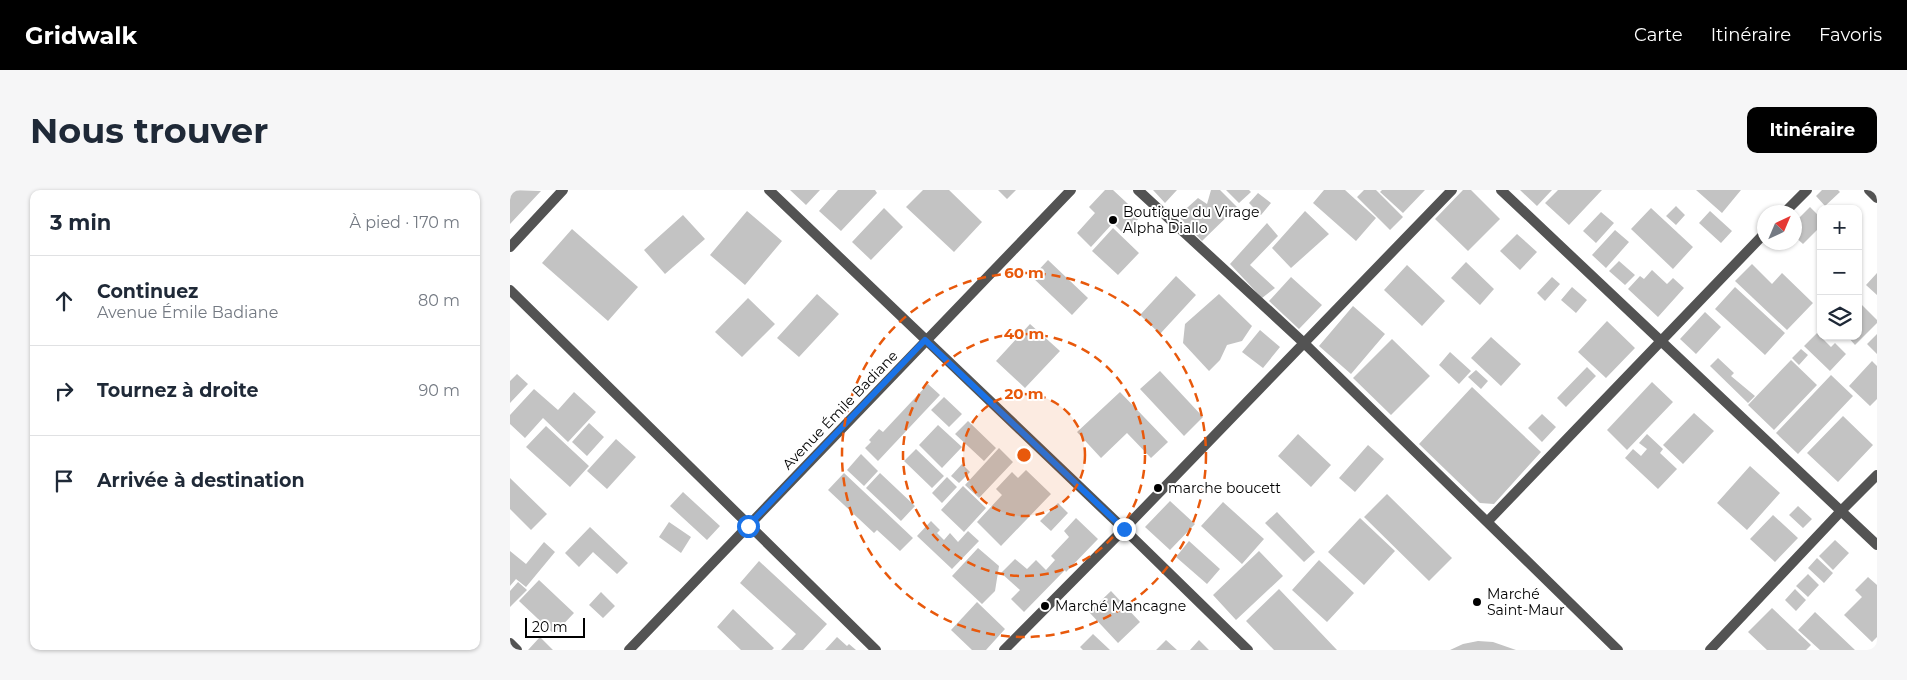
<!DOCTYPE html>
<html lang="fr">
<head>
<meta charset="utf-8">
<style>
  body { margin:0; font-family:Montserrat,sans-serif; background:#f6f6f7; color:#1f2937 }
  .controls { position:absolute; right:15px; top:15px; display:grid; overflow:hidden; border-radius:10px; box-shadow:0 1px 4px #0004 }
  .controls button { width:45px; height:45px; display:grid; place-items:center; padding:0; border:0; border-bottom:1px solid #e0e1e3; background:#fff; color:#1f2937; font:25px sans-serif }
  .compass { position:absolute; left:1247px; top:15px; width:45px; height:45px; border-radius:50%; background:#fff; box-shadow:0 1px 4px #0004; rotate:44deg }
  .scale { position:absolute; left:15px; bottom:12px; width:60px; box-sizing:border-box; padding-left:5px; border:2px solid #000; border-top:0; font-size:14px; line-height:18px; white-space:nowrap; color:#000; -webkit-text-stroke:4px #fff; paint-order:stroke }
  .stop { position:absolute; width:15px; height:15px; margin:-11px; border:4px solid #1a73e8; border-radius:50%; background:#fff }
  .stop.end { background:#1a73e8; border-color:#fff; box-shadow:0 1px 5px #0008 }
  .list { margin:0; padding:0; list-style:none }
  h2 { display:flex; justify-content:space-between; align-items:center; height:65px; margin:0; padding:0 20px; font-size:21px }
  h2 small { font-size:16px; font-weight:400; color:#747a83 }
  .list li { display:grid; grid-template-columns:32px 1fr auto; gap:15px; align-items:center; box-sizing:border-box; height:90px; padding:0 20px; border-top:1px solid #e0e1e3 }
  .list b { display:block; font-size:19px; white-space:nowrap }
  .list p { margin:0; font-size:16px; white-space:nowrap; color:#747a83 }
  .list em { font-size:16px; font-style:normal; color:#747a83 }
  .icon { flex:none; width:28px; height:28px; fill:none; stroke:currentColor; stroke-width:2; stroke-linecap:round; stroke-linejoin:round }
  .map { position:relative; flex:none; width:1367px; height:460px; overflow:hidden; border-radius:10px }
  header { display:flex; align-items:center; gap:30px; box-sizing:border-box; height:70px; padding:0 25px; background:#000; color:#fff }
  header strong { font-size:24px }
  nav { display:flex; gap:28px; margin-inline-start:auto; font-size:18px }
  .intro { display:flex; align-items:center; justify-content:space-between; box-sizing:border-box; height:120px; padding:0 30px }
  h1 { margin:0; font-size:35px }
  .button { padding:12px 22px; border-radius:10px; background:#000; color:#fff; font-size:18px; font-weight:700 }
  main { display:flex; gap:30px; padding:0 30px }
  aside { flex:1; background:#fff; border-radius:10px; box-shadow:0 1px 4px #0004 }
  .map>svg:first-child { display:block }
</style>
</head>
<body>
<header>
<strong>Gridwalk</strong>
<nav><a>Carte</a><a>Itinéraire</a><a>Favoris</a></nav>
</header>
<div class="intro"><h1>Nous trouver</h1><a class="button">Itinéraire</a></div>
<main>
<aside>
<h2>3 min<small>À pied · 170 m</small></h2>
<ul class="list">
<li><svg class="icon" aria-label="ahead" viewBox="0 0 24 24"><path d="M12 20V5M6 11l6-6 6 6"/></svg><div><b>Continuez</b><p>Avenue Émile Badiane</p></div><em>80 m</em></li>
<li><svg class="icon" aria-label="right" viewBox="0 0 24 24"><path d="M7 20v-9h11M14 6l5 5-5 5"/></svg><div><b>Tournez à droite</b></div><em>90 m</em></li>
<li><svg class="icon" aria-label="arrive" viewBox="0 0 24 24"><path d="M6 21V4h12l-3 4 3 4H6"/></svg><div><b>Arrivée à destination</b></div></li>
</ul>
</aside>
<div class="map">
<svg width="1367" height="460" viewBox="0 0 1367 460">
  <rect width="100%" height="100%" fill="#fff"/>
  <path fill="#c3c3c3" d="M0,0L31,1L0,34Z
    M280,0H310L296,15Z
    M328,0H365L367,3L331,41L309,21Z
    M413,0H439L472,32L444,62L396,17Z
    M488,0H506L497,9Z
    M595,0H603L631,26L614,44L603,33L581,57L567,43L585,23L579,17Z
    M643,0H667L655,13Z
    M701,0H710L727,17L692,51L668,26L688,8L697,14Z
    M716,0H739L741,2L729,13Z
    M814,0H835L866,28L846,51L803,13Z
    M854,0H866L893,27L880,40L847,7Z
    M872,0H915L893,23L870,2Z
    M953,0H961L990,29L958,61L925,29Z
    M1010,0H1042L1027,16Z
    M1048,0H1092L1059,35L1035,13Z
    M1186,0H1231L1212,23Z
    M1312,0H1328L1330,2L1315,16L1306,6Z
    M748,3L761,13L751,25L739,13Z
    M1166,16L1175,25L1166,35L1156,26Z
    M1300,17L1311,28V36L1293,54L1284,46V33Z
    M374,18L393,37L361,70L342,52Z
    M1141,18L1183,57L1163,79L1121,39Z
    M237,21L272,51L235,95L200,65Z
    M795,21L819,44L781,78L762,58Z
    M1200,21L1222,41L1211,53L1189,33Z
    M1091,22L1104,33L1086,53L1073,41Z
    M173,25L195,49L155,84L134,60Z
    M757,33L768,46L740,75L765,98L752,108L720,74Z
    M603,38L629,63L608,85L582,61Z
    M62,39L128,97L98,131L32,73Z
    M1105,40L1119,52L1096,78L1082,65Z
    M1007,44L1027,62L1010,80L990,61Z
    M538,70L578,108L562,125L522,87Z
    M1109,71L1125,85L1115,95L1099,81Z
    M956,72L984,99L970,115L941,88Z
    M1242,74L1262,94L1272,83L1303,113L1277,140L1225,91Z
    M897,75L935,111L912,136L874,100Z
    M1142,80L1157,94L1163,88L1174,98L1148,127L1118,99L1130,86L1134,89Z
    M1367,83V105L1356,95Z
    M666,86L686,105L650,144L630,125Z
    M781,87L812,115L789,139L759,111Z
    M1042,87L1050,94L1035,111L1027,103Z
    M1062,97L1077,110L1066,123L1051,110Z
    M1225,97L1275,143L1255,165L1205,119Z
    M307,104L329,124L289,167L267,148Z
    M709,104L742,136L732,151L717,155L710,170L699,181L673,153L675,134Z
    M238,108L265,134L232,167L205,142Z
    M1348,111L1367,130V133L1345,155L1337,146H1348Z
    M843,116L875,144L841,184L809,156Z
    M1195,122L1211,137L1186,164L1170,149Z
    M1097,131L1125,158L1096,188L1068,162Z
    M520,134L550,161L515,198L486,171Z
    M750,140L770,157L753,178L732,162Z
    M1307,143L1321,157L1325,153L1336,164L1320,181L1294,156Z
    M1367,144V164L1357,154Z
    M981,147L1011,174L991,196L961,168Z
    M882,149L920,186L881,225L843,188Z
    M1291,159L1298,165L1289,175L1282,168Z
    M940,162L961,181L949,194L929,175Z
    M1208,168L1224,183L1221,186L1245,206L1238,213L1200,176Z
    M1281,170L1307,195L1264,240L1238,215Z
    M1362,171L1367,176V209L1360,216L1339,196Z
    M1077,177L1086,186L1056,217L1047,208Z
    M966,180L978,191L971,199L958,187Z
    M650,181L693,227L674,246L630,199Z
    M7,184L18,194L0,213V191Z
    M1321,185L1343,206L1288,264L1266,243Z
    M1142,192L1163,212L1117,260L1097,240Z
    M418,194L430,205L368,271L355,258L361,252L359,250L369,239L373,242Z
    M962,197L1031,262L984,314L970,313L909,254Z
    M24,199L48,220L64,202L86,222L58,252L33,228L15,248L0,234V225Z
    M610,202L658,252L641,268L617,243L591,268L567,242Z
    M434,207L452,224L439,237L421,220Z
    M1184,223L1204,241L1173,274L1153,255Z
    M1032,224L1046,237L1032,252L1018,238Z
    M1333,226L1363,255L1328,292L1297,263Z
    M458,231L486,258L474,271L445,244Z
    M79,233L94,247L77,266L62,252Z
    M428,235L452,257L432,278L409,255Z
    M36,236L79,276L60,297L16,257Z
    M788,244L821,275L801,297L768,266Z
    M1137,244L1153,259L1150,263L1167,279L1148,299L1115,268L1123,259L1131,266L1137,259L1129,253Z
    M106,249L126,267L97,299L77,281Z
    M858,255L874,269L845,302L829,288Z
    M489,258L503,272L469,308L455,295Z
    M406,259L434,286L422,298L394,271Z
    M351,264L368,281L354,296L337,280Z
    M452,274L460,282L449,293L441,286Z
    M1240,276L1270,303L1237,340L1207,313Z
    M516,280L541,304L491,356L467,332L492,305L486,299L502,282L508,288Z
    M334,283L403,348L390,361L367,340L364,343L318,300Z
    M370,283L405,316L391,331L356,298Z
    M437,287L447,297L432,313L422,303Z
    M0,288L37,324L21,340L0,319Z
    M453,296L476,318L454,342L431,320Z
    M173,302L210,336L197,350L160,316Z
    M877,304L942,368L919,391L854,327Z
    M660,311L685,334L660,360L635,337Z
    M713,312L754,349L732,374L691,336Z
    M548,313L558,323L541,341L530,331Z
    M1288,316L1302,329L1293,338L1279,325Z
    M767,322L805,362L794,372L755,333Z
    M1263,325L1288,348L1265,372L1240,349Z
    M566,328L588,349L556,382L555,380L514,422L501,409L510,400L491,383L505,369L517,379L526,370L536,380L545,370L541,366L559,347L554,341Z
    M850,328L885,361L854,395L818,362Z
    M421,331L430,340L427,343L434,350L440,343L448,352L458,341L469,351L442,379L407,346Z
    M159,332L181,347L171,363L149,347Z
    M80,337L118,373L107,384L83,362L69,377L55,363Z
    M1325,350L1339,363L1323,380L1309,366Z
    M679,351L710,379L697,394L666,367Z
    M34,352L45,362L16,397L6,389L0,396V361L16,374Z
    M468,358L489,376L485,401L472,414L442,386Z
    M749,361L773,386L726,430L703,405Z
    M1307,368L1323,383L1314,393L1298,378Z
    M809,370L844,403L817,432L782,400Z
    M249,371L317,434L293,460H271L286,444L230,393Z
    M1298,384L1309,395L1298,407L1286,396Z
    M1358,387L1367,395V447L1362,452L1334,425L1352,407L1345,400Z
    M29,390L64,423L44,444L9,411Z
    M8,392L17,400L0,417V401Z
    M769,399L827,460H764L736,431Z
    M1285,399L1296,410L1286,421L1275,410Z
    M601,401L630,432L608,453L579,422Z
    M91,402L105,416L93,428L79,415Z
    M467,412L495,439L476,460H462L441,440Z
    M1262,418L1301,455L1296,460H1257L1238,442Z
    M223,419L264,458L262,460H231L207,437Z
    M1305,422L1345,460H1310L1288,440Z
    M583,444L600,460H573L570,457Z
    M30,447L43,460H18Z
    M327,447L337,456L339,454L346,460H315Z
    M656,450L667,460H646Z
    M689,450L699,460H680Z
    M968,451L983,452L1006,460H940L953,454Z"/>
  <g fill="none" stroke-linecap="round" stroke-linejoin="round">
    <path stroke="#535353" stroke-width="10" d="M259,0L614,339L738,460
      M628,0L794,153L1108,460
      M991,0L1367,355
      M1359,0L1367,8
      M1275,22L1297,0
      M0,57L53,0
      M0,100L366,460
      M978,331L1254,44
      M0,453L7,460
      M119,460L561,0
      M494,460L614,339L942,0
      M1200,460L1332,320L1367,285"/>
  </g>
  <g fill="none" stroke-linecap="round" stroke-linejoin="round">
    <path stroke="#1a73e8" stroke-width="6" d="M238,336L415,150L614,339"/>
  </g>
  <circle cx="514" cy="265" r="61" fill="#e8590c" fill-opacity=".12"/>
  <g fill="none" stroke="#e8590c" stroke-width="2.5" stroke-dasharray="9 6">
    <circle cx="514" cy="265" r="61"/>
    <circle cx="514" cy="265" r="121"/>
    <circle cx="514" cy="265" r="182"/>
  </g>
  <g fill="#000" stroke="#fff" stroke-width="2">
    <circle cx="603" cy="30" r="5"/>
    <circle cx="648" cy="298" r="5"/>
    <circle cx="967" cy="412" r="5"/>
    <circle cx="535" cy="416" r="5"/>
  </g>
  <g text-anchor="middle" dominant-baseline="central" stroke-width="4" stroke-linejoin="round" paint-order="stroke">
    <g font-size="14" fill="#000" stroke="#fff" text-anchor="start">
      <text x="613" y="22">Boutique du Virage<tspan x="613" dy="16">Alpha Diallo</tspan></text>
      <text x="658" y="298">marche boucett</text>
      <text x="977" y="404">Marché<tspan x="977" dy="16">Saint-Maur</tspan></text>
      <text x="545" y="416">Marché Mancagne</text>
    </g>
    <g font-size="14" fill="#000" stroke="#fff">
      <text transform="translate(330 220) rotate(-46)">Avenue Émile Badiane</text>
    </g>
  </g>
  <circle cx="514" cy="265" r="8" fill="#e8590c" stroke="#fff" stroke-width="2.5"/>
  <g font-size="15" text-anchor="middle" font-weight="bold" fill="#e8590c" stroke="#fff" stroke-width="4" stroke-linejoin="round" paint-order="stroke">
    <text x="514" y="88">60 m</text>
    <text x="514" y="149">40 m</text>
    <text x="514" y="209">20 m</text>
  </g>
</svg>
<div class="controls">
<button>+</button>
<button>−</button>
<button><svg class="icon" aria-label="layers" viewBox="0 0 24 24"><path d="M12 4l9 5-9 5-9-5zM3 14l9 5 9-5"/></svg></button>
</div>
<svg class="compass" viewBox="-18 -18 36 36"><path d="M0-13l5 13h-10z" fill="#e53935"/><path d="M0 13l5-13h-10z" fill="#747a83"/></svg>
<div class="scale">20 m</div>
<div class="stop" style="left:238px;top:336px"></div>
<div class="stop end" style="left:614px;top:339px"></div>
</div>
</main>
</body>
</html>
